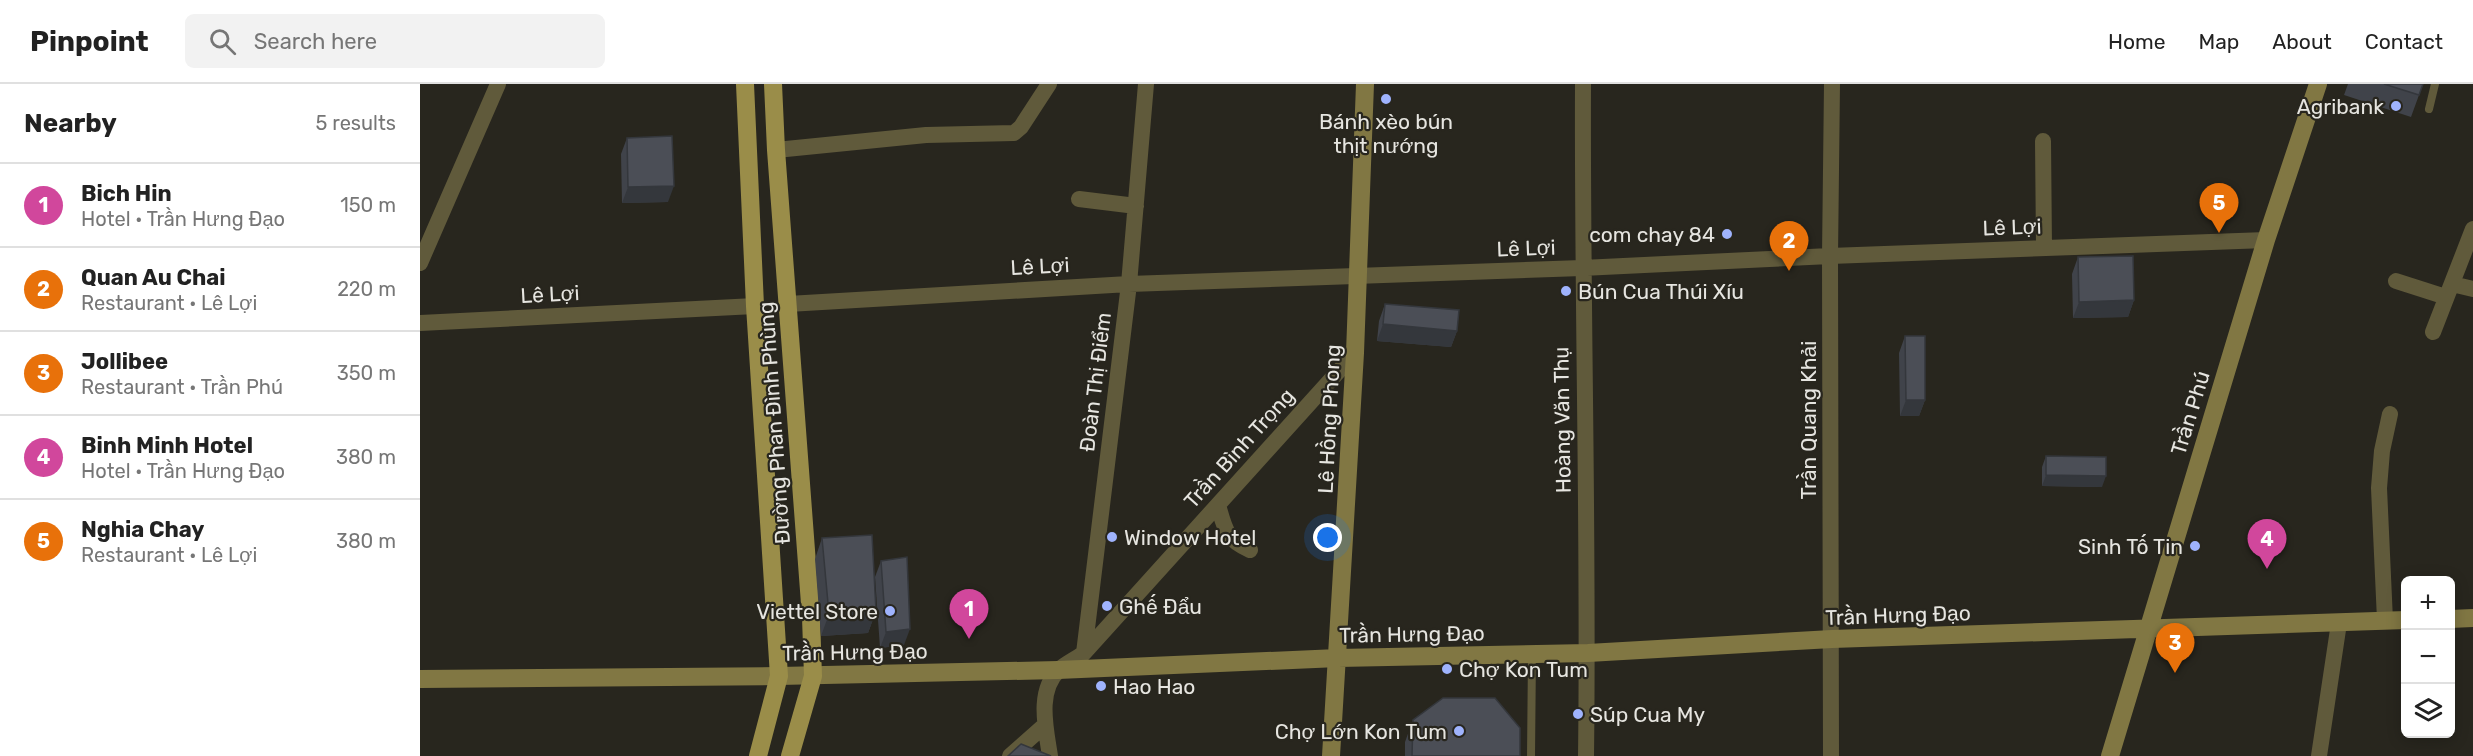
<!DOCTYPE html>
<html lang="en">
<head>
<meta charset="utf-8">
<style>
  body { margin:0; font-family:Rubik,sans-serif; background:#f2f2f2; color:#222 }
  .controls { position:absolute; right:18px; bottom:18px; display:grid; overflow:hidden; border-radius:9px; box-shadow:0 3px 15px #0003 }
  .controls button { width:54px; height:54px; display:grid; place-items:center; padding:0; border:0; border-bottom:2px solid #e0e0e0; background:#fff; color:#222; font:30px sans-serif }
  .you { position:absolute; left:908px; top:454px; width:21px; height:21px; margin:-15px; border:4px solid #fff; border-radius:50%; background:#1a73e8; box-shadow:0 0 0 9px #1a73e833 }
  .badge { display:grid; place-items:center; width:39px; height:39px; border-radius:50%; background:#d93025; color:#fff; font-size:20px; font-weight:700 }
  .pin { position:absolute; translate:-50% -50px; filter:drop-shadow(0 2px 3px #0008) }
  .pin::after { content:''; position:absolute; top:32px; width:21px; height:18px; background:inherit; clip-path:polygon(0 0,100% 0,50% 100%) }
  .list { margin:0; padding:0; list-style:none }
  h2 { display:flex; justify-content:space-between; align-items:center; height:78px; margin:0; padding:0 24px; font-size:26px }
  h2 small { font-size:20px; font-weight:400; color:#767676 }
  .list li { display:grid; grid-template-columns:39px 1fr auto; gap:18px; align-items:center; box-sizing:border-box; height:84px; padding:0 24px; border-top:2px solid #e0e0e0 }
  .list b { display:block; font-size:22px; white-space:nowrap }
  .list p { margin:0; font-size:20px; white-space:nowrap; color:#767676 }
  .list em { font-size:20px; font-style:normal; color:#767676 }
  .icon { flex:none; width:33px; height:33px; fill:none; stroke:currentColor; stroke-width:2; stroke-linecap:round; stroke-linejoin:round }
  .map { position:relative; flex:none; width:2053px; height:672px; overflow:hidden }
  header { display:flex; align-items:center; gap:36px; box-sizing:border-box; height:84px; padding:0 30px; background:#fff; border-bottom:2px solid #e0e0e0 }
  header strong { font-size:28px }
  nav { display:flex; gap:33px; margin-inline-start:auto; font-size:21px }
  .search { width:420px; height:54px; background:#f2f2f2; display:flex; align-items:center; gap:15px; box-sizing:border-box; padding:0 21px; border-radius:9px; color:#767676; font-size:22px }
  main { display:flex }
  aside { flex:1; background:#fff }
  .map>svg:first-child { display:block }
</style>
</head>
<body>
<header>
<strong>Pinpoint</strong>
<div class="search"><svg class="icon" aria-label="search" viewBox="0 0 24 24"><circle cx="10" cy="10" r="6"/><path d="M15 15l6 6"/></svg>Search here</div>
<nav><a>Home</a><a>Map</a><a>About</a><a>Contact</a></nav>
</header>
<main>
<aside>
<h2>Nearby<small>5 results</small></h2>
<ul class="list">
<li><span class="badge" style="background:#d1479c">1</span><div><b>Bich Hin</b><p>Hotel · Trần Hưng Đạo</p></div><em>150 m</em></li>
<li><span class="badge" style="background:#e8710a">2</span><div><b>Quan Au Chai</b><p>Restaurant · Lê Lợi</p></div><em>220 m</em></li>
<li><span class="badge" style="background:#e8710a">3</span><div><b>Jollibee</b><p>Restaurant · Trần Phú</p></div><em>350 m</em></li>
<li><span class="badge" style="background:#d1479c">4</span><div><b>Binh Minh Hotel</b><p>Hotel · Trần Hưng Đạo</p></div><em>380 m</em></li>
<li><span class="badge" style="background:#e8710a">5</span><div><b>Nghia Chay</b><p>Restaurant · Lê Lợi</p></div><em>380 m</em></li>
</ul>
</aside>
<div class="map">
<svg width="2053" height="672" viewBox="0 0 2053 672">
  <rect width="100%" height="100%" fill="#28261e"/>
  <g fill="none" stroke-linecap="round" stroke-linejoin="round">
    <path stroke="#605a3b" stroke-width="8" d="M2009,25L2015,0
      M1111,672L1112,570"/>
    <path stroke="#605a3b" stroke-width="16" d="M1163,0C1162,224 1169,448 1166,672
      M1623,57L1624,164
      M356,66L506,51L594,49L601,43L629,0
      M659,115L716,122
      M0,179L78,0
      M1976,197L2026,213
      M2032,200L2053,205
      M368,220L709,200L1162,184L1410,172L1846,156
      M0,239L335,222
      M2013,248L2053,145
      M798,421C805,445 806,456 830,466
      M1965,536L1959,404L1962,367L1970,330
      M664,569L935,269
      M590,672L625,641
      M630,672C626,645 616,606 640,585C647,579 656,575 664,569L709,200L726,0
      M1411,672L1410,172L1412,0
      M1899,672L1919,539"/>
    <path stroke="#817743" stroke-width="18" d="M2030,535L2053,534
      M0,595L359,592L638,586L918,574L1168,569L1412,555L1986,536
      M911,672L935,269L945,0
      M1690,672L1846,156L1898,0"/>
    <path stroke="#9a8d49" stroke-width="18" d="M325,0L335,222L359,592L338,672
      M353,0L356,66L391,533L393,592L370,672"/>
  </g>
  <path fill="#40434a" d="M1928,0H2003L1991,33L1924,11Z
    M207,54L248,118L202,119L201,70Z
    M1658,173L1714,216L1708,233L1653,234L1652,190Z
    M965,220L1037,247L1031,263L957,257L959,237Z
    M1485,252L1505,316L1499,332H1480L1479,269Z
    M1626,372L1682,403L1622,402V383Z
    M402,454L456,527L448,549L401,552L395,475Z
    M461,477L484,561L460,564L455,493Z
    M993,636L1100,672H985V658Z"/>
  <path fill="#34373c" d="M254,102L248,118L202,119L208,103Z
    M1714,216L1708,233L1653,234L1659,218Z
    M963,240L1037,247L1031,263L957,257Z
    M1486,316H1505L1499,332H1480Z
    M1626,391L1686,392L1682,403L1622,402Z
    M456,527L448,549L401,552L409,530Z
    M490,545L484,561L460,564L466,548Z"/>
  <path fill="#4b4e56" stroke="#34373c" stroke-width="1.5" d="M1964,0H2003L1999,11Z
    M252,52L254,102L208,103L207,54Z
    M1713,172L1714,216L1659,218L1658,173Z
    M965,220L1039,226L1037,247L963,240Z
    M1485,252H1505V316H1486Z
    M1626,372L1686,373V392L1626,391Z
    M452,451L456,527L409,530L402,454Z
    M487,473L490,545L466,548L461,477Z
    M1023,614H1075L1100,644V672H992L993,636Z
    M601,660L631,672H588Z"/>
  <g fill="#9fb3fd" stroke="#28261e" stroke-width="2">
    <circle cx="966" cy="15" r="6"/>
    <circle cx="1976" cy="22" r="6"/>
    <circle cx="1307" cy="150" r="6"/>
    <circle cx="1146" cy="207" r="6"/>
    <circle cx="692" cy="453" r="6"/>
    <circle cx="1775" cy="462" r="6"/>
    <circle cx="687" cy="522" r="6"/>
    <circle cx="470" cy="527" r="6"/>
    <circle cx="1027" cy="585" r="6"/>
    <circle cx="681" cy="602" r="6"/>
    <circle cx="1158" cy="630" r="6"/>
    <circle cx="1039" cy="647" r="6"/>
  </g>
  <g text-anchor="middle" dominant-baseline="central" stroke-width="4.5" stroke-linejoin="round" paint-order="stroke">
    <g font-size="21" fill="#e6e5e0" stroke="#28261e" text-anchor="start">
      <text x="1964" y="22" text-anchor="end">Agribank</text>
      <text x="966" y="37" text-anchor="middle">Bánh xèo bún<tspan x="966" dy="24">thịt nướng</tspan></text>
      <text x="1295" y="150" text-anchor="end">com chay 84</text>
      <text x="1158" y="207">Bún Cua Thúi Xíu</text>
      <text x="704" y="453">Window Hotel</text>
      <text x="1763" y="462" text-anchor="end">Sinh Tố Tin</text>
      <text x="699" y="522">Ghế Đẩu</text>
      <text x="458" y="527" text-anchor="end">Viettel Store</text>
      <text x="1039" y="585">Chợ Kon Tum</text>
      <text x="693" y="602">Hao Hao</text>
      <text x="1170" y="630">Súp Cua My</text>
      <text x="1027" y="647" text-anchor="end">Chợ Lớn Kon Tum</text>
    </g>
    <g font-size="21" fill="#e6e5e0" stroke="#28261e">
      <text transform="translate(1592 143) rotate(-2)">Lê Lợi</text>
      <text transform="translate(1106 164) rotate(-2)">Lê Lợi</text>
      <text transform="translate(620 182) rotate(-3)">Lê Lợi</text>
      <text transform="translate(130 210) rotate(-3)">Lê Lợi</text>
      <text transform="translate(675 298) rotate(-83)">Đoàn Thị Điểm</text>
      <text transform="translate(1770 329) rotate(-73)">Trần Phú</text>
      <text transform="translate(909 335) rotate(-87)">Lê Hồng Phong</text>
      <text transform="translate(1142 336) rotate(-91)">Hoàng Văn Thụ</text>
      <text transform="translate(1388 336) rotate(-90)">Trần Quang Khải</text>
      <text transform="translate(354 339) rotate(-94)">Đường Phan Đình Phùng</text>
      <text transform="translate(819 364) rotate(-48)">Trần Bình Trọng</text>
      <text transform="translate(1478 531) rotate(-2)">Trần Hưng Đạo</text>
      <text transform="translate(992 550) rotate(-1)">Trần Hưng Đạo</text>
      <text transform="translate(435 568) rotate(-1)">Trần Hưng Đạo</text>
    </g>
  </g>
</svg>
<div class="controls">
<button>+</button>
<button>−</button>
<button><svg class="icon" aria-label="layers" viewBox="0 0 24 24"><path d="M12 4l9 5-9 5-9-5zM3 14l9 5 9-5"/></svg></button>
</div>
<div class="you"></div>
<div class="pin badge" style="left:549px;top:555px;background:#d1479c">1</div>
<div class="pin badge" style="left:1369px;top:187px;background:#e8710a">2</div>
<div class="pin badge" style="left:1755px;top:589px;background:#e8710a">3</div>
<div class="pin badge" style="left:1847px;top:485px;background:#d1479c">4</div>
<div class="pin badge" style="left:1799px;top:149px;background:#e8710a">5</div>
</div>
</main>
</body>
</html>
